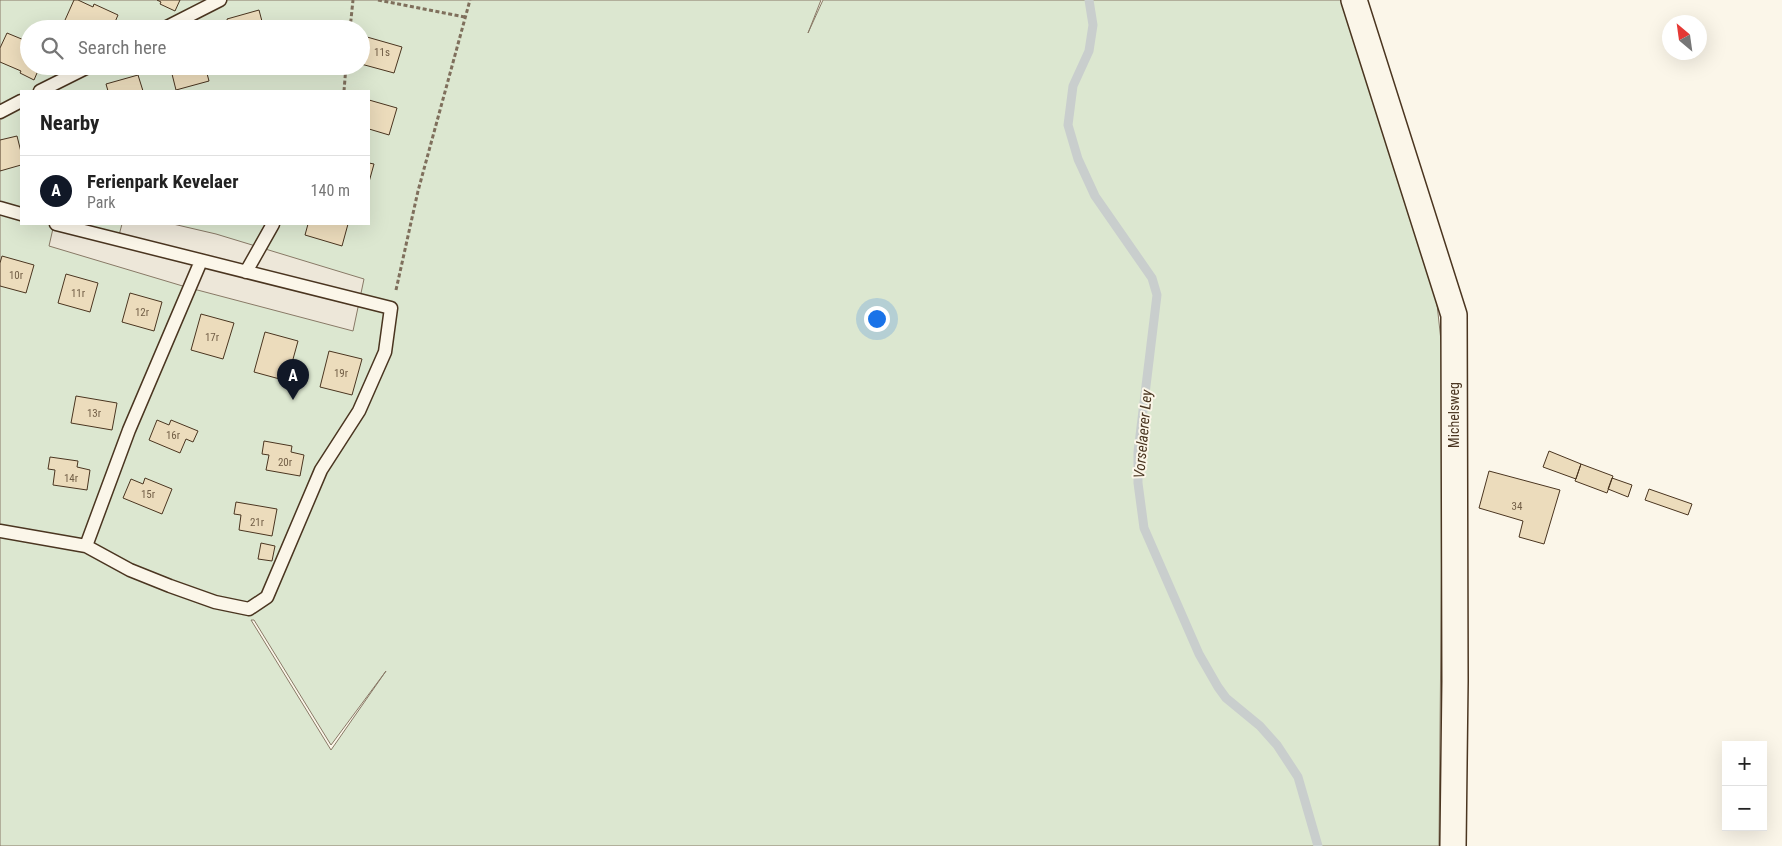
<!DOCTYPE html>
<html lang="en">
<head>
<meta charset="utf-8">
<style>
  body { margin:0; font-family:"Roboto Condensed",sans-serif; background:#f6f6f6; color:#222 }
  .controls { position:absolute; right:15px; bottom:15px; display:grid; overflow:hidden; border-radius:0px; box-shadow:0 5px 20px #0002 }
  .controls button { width:45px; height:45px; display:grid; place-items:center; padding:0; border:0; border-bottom:1px solid #e0e0e0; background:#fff; color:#222; font:25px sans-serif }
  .compass { position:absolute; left:1662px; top:15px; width:45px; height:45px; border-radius:50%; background:#fff; box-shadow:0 5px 20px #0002; rotate:331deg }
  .you { position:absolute; left:876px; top:318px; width:18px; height:18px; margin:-12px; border:4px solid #fff; border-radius:50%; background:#1a73e8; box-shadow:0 0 0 8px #1a73e833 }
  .badge { display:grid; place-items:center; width:32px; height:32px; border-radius:50%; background:#111827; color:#fff; font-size:16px; font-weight:700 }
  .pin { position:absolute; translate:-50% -41px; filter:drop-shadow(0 1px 2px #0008) }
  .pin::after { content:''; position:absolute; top:26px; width:18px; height:15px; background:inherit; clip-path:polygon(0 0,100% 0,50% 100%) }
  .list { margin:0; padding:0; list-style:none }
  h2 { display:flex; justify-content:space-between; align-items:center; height:65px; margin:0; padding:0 20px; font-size:21px }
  h2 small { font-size:16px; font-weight:400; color:#767676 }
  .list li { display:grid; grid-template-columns:32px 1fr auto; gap:15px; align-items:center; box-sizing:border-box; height:70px; padding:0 20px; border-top:1px solid #e0e0e0 }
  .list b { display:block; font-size:19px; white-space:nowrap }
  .list p { margin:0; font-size:16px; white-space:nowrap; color:#767676 }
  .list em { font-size:16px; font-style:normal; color:#767676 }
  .icon { flex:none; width:28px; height:28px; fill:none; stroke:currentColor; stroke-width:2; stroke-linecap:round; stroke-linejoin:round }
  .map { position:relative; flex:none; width:1782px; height:846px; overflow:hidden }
  .search { position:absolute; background:#fff; box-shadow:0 5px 20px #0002; left:20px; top:20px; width:350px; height:55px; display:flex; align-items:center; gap:12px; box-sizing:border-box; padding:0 18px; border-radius:28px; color:#767676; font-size:19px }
  .panel { position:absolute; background:#fff; box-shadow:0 5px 20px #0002; left:20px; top:90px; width:350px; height:135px; border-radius:0px }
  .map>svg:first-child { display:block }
</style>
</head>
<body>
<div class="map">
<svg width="1782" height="846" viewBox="0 0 1782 846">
  <rect width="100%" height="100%" fill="#fbf6e9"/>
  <path fill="#dce7d0" stroke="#887966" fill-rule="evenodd" d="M0,0H821L808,33L823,0H1356L1437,304L1442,350L1443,403L1439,846H0ZM29,29H361V66H29ZM21,91H369V224H21ZM251,620H254L331,745L386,671L331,750Z"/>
  <path fill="#ede7d9" stroke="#887966" d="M54,224L118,239L122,224H173L216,234L364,279L353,331L186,287L49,246Z"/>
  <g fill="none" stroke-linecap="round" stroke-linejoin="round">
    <path stroke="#c9cecd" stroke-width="9" d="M1089,0L1093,25L1089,51L1073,86L1068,125L1078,159L1095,196L1152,278L1157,295L1138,452V483L1144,528L1199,654L1218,687L1226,698L1260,726L1277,745L1298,777L1318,846"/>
  </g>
  <path fill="#ecdcbc" stroke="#4a3520" d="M74,0H78L93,7L94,4L118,15L112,29H61Z
    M157,0H180L175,11L160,4L161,2Z
    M259,10L264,29H229L227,19Z
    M7,33L24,40L23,43L29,46V66H40L34,80L20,73L21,71L0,62V48Z
    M367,37L402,47L394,73L361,64V58Z
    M170,66H205L209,81L176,90Z
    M138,75L143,91H108L106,84Z
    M369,100L397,108L389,135L369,129Z
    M17,136L21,152V165L0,171V140Z
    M369,163L374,164L369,182Z
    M308,224H348L342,246L305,235Z
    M2,256L34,265L26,293L0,286V263Z
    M66,274L98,283L90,312L58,303Z
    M130,293L162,302L154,331L122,322Z
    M201,314L234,323L223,359L191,350Z
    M265,332L298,341L287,381L254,372Z
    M329,351L362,359L352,395L320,387Z
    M76,396L117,403L112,430L71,423Z
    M157,420L169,425L171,420L198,431L193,442L186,439L180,453L149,440Z
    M264,441L292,446L291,452L304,455L300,476L266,470L269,455L262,454Z
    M1549,451L1581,464L1576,479L1543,467Z
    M50,457L78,461L77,467L90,470L87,490L53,485L55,470L48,469Z
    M1581,464L1613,476L1607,493L1575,481Z
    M1489,471L1560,490L1544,544L1519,537L1523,521L1479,508Z
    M145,478L172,489L162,514L123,498L131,479L143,484Z
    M1612,478L1632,485L1628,497L1608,489Z
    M1649,489L1692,504L1688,515L1645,500Z
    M236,502L277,509L272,536L239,530L241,515L234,514Z
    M261,543L275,546L272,561L258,559Z"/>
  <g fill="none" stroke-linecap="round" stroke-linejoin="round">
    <defs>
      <path id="service" d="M163,29L220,0
        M40,91L90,66
        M0,112L21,101
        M0,208L21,214
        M246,272L273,224
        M0,531L86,546L130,570L170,586L215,602L249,609L267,597L321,470L359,411L385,352L391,308L56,224
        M86,546L129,430L201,261"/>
      <path id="minor" d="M1354,0L1454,315L1455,681L1453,846"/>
    </defs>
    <use href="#service" stroke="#4a3520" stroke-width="15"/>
    <use href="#minor" stroke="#4a3520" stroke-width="28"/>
    <path stroke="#7f6f5c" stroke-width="3" stroke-dasharray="4 2.5" stroke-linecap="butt" d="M378,0L465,17
      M350,29L353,0
      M344,91L346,66
      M396,290L418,191L470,0"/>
    <use href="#service" stroke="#fbf6e9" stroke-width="12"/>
    <use href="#minor" stroke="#fbf6e9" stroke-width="25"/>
  </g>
  <g text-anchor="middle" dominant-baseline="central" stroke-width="4" stroke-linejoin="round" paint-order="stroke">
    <g font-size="11" fill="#725f47">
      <text x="382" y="52">11s</text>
      <text x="16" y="275">10r</text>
      <text x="78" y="293">11r</text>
      <text x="142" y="312">12r</text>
      <text x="212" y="337">17r</text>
      <text x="341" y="373">19r</text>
      <text x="94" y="413">13r</text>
      <text x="173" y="435">16r</text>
      <text x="285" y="462">20r</text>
      <text x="71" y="478">14r</text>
      <text x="148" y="494">15r</text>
      <text x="1517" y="506">34</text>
      <text x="257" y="522">21r</text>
    </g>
    <g font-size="14" fill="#4a3520" stroke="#fbf6e9">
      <text transform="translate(1454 415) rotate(-90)">Michelsweg</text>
    </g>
    <g font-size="15" font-style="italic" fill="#4a3520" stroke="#fbf6e9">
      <text transform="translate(1143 434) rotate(-85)">Vorselaerer Ley</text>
    </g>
  </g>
</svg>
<div class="controls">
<button>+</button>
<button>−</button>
</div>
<svg class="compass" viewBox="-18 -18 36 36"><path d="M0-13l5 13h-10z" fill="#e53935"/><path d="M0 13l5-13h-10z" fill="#767676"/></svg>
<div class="you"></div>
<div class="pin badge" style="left:293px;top:400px">A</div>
<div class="search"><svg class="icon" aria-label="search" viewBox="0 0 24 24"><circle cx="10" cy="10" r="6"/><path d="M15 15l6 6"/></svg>Search here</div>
<section class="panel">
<h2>Nearby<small></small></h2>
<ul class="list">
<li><span class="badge">A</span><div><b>Ferienpark Kevelaer</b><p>Park</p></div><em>140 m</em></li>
</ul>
</section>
</div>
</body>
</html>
